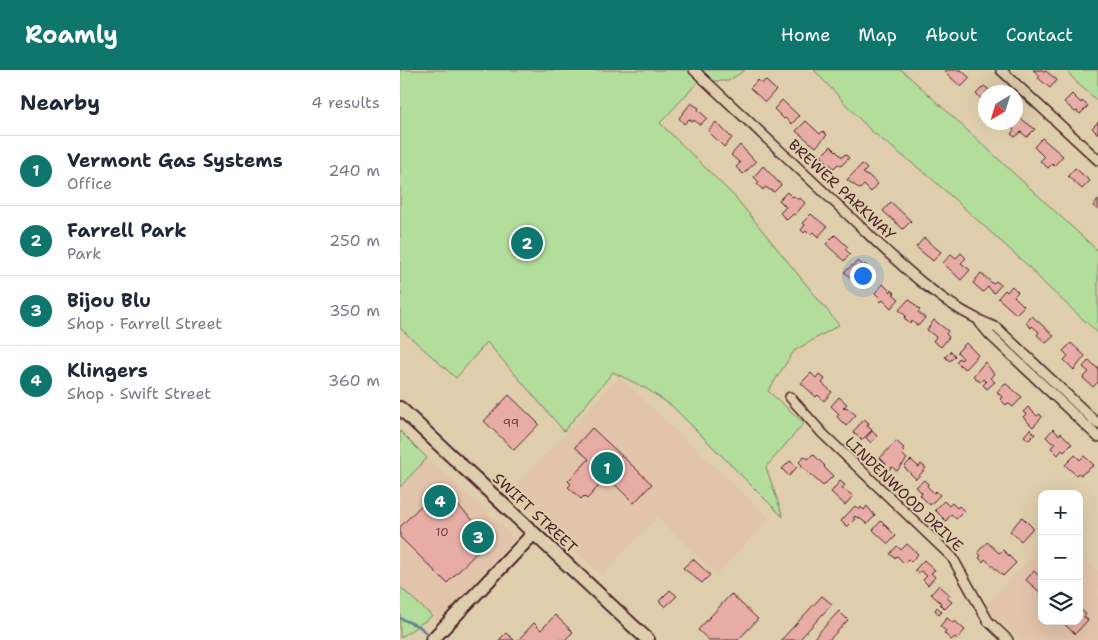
<!DOCTYPE html>
<html lang="en">
<head>
<meta charset="utf-8">
<style>
  body { margin:0; font-family:"Shantell Sans",sans-serif; background:#f2f2f3; color:#1f2937 }
  .controls { position:absolute; right:15px; bottom:15px; display:grid; overflow:hidden; border-radius:10px; box-shadow:0 5px 20px #0002 }
  .controls button { width:45px; height:45px; display:grid; place-items:center; padding:0; border:0; border-bottom:1px solid #e0e1e3; background:#fff; color:#1f2937; font:25px sans-serif }
  .compass { position:absolute; left:578px; top:15px; width:45px; height:45px; border-radius:50%; background:#fff; box-shadow:0 5px 20px #0002; rotate:218deg }
  .you { position:absolute; left:462px; top:205px; width:18px; height:18px; margin:-12px; border:4px solid #fff; border-radius:50%; background:#1a73e8; box-shadow:0 0 0 8px #1a73e833 }
  .badge { display:grid; place-items:center; width:32px; height:32px; border-radius:50%; background:#0f766e; color:#fff; font-size:16px; font-weight:700 }
  .pin { position:absolute; translate:-50% -50%; border:2px solid #fff; box-shadow:0 1px 5px #0006 }
  .list { margin:0; padding:0; list-style:none }
  h2 { display:flex; justify-content:space-between; align-items:center; height:65px; margin:0; padding:0 20px; font-size:21px }
  h2 small { font-size:16px; font-weight:400; color:#747a83 }
  .list li { display:grid; grid-template-columns:32px 1fr auto; gap:15px; align-items:center; box-sizing:border-box; height:70px; padding:0 20px; border-top:1px solid #e0e1e3 }
  .list b { display:block; font-size:19px; white-space:nowrap }
  .list p { margin:0; font-size:16px; white-space:nowrap; color:#747a83 }
  .list em { font-size:16px; font-style:normal; color:#747a83 }
  .icon { flex:none; width:28px; height:28px; fill:none; stroke:currentColor; stroke-width:2; stroke-linecap:round; stroke-linejoin:round }
  .map { position:relative; flex:none; width:698px; height:570px; overflow:hidden }
  header { display:flex; align-items:center; gap:30px; box-sizing:border-box; height:70px; padding:0 25px; background:#0f766e; color:#fff }
  header strong { font-size:24px }
  nav { display:flex; gap:28px; margin-inline-start:auto; font-size:18px }
  main { display:flex }
  aside { flex:1; background:#fff }
  .map>svg:first-child { display:block }
</style>
</head>
<body>
<header>
<strong>Roamly</strong>
<nav><a>Home</a><a>Map</a><a>About</a><a>Contact</a></nav>
</header>
<main>
<aside>
<h2>Nearby<small>4 results</small></h2>
<ul class="list">
<li><span class="badge">1</span><div><b>Vermont Gas Systems</b><p>Office</p></div><em>240 m</em></li>
<li><span class="badge">2</span><div><b>Farrell Park</b><p>Park</p></div><em>250 m</em></li>
<li><span class="badge">3</span><div><b>Bijou Blu</b><p>Shop · Farrell Street</p></div><em>350 m</em></li>
<li><span class="badge">4</span><div><b>Klingers</b><p>Shop · Swift Street</p></div><em>360 m</em></li>
</ul>
</aside>
<div class="map">
<svg width="698" height="570" viewBox="0 0 698 570">
  <rect width="100%" height="100%" fill="#dfceab"/>
  <filter id="ink" filterUnits="userSpaceOnUse"><feTurbulence type="fractalNoise" baseFrequency=".02" numOctaves="2"/><feDisplacementMap in="SourceGraphic" scale="10" xChannelSelector="R" yChannelSelector="G"/><feConvolveMatrix kernelMatrix="1 2 1 2 8 2 1 2 1" color-interpolation-filters="sRGB"/></filter>
  <g filter="url(#ink)">
    <path fill="#e1c4a9" d="M219,307L369,448L317,504L257,447L202,505L112,420Z
      M27,388L115,468L38,552L0,517V417Z
      M642,476V551H679V483L698,501V570H622L585,537Z"/>
    <path fill="#b3dd9b" stroke="#7e7e63" d="M0,0H345L328,11H299L260,53L336,128L439,255L394,281L368,321L404,353L366,397L383,447L272,336L247,319L213,302L164,361L87,272L56,308L0,258V227L2,224L0,222Z
      M414,0H502L698,181V263L647,216L626,194L531,108L470,60Z
      M666,0H698V31L678,14Z
      M0,361L27,388L0,417Z
      M0,517L32,546L0,568Z"/>
    <g fill="none" stroke-linecap="round" stroke-linejoin="round">
      <path stroke="#668492" stroke-width="2.5" d="M0,548L20,557L30,567"/>
    </g>
    <path fill="#e7ada5" stroke="#4a1f2b" d="M546,0H561L570,8L561,17L545,2Z
      M633,0H642L645,2L646,1L657,10L650,18L638,8L640,6Z
      M358,10L362,14L365,10L376,20L365,32L350,18Z
      M584,16L592,22H586V33L576,24Z
      M672,24L681,33L682,31L688,36L680,44L677,41L675,42L664,32Z
      M382,30L399,46L392,54L385,48L384,49L374,39Z
      M291,33L299,38L298,40L307,48L300,55L294,50L293,52L289,49L284,54L279,48Z
      M616,45L635,59L627,67L621,62L615,67L611,64L614,60L606,52H616Z
      M406,51L420,64L423,61L427,65L416,77L396,61Z
      M316,52L332,68L324,77L308,61Z
      M698,52V64L692,58Z
      M642,68L663,86L654,96L652,94L648,98L640,91L644,87L634,77Z
      M340,75L356,92L343,104L336,97L340,93L331,85Z
      M431,76L442,87L445,84L449,88L441,96L438,94L434,98L421,86Z
      M462,94L467,99L463,103L467,106L468,105L478,114L471,122L464,115L460,119L447,110Z
      M363,96L381,115L374,122L365,117L363,120L357,114L359,112L354,107Z
      M675,98L690,111L682,119L668,106Z
      M387,122L392,127L394,126L398,130L400,128L405,133L395,145L393,144L387,150L380,143L386,137L379,130Z
      M698,130V140L693,136Z
      M491,132L511,151L503,159L483,141Z
      M411,144L427,157L418,167L413,162L410,165L406,161L404,163L401,160L405,155L402,153Z
      M435,165L448,177L445,179L450,184L444,191L426,174Z
      M524,168L541,182L533,191L516,177Z
      M561,183L566,188L561,193L570,200L561,210L543,193L551,184L556,188Z
      M458,191L464,196L465,194L468,197L467,199L475,207L463,219L444,202Z
      M581,203L593,214L596,211L601,215L594,223L588,217L583,222L573,213Z
      M483,214L491,222L492,220L495,223L493,224L499,229L491,238L483,230L481,232L479,229L480,228L475,223Z
      M612,216L618,222L614,226L624,236L616,244L598,228L605,220L607,222Z
      M509,229L520,240L518,242L525,248L518,256L512,251L510,254L504,248L506,246L499,240Z
      M632,246L654,266L646,273L637,265L639,262L632,256L631,258L626,253Z
      M534,250L548,261L546,264L549,267L541,277L533,271L536,267L527,260Z
      M566,273L578,285L565,299L556,292L559,288L561,290L563,288L557,282Z
      M671,273L685,286L674,300L664,290L668,286L663,281Z
      M551,281L555,286L550,291L545,287Z
      M689,290L697,298L698,297V312L693,317L683,308L689,302L683,297Z
      M585,292L594,304L590,308L595,312L587,319L583,315L586,312L583,309L580,312L573,306Z
      M411,303L416,308L419,304L425,309L422,313L432,322L424,331L418,325L416,327L401,313Z
      M605,313L622,327L613,337L608,333L606,335L600,329L602,327L597,322Z
      M109,325L139,354L114,380L84,351Z
      M439,327L447,334L443,338L444,339L446,337L456,345L446,356L437,347L439,344L431,336Z
      M628,337L637,346L640,344L642,347L633,357L623,347L626,344L623,342Z
      M464,349L469,353L467,356L472,360L462,370L453,362Z
      M192,358L252,414L234,433L207,407L187,429L184,426L181,429L168,417L171,414L168,411L189,389L175,377Z
      M630,359L635,364L629,370L624,366Z
      M653,359L659,365L661,363L672,374L664,382L662,380L658,385L651,378L655,373L654,372L652,373L646,367Z
      M472,361L477,366L471,373L466,368Z
      M496,371L504,378L502,380L505,383L503,385L507,389L497,401L492,397L489,400L485,396L486,394L480,388Z
      M413,384L425,396L424,397L433,406L423,416L401,396L402,395L399,392L404,386L408,389Z
      M675,385L680,390L684,386L694,395L681,405L678,403L676,405L665,395Z
      M511,390L519,397L521,394L526,398L516,409L504,397Z
      M390,391L397,397L389,406L382,399Z
      M524,410L528,414L527,416L534,423L536,421L540,425L530,435L520,425L522,423L516,417Z
      M440,411L445,415L442,418L453,426L445,435L431,422Z
      M39,417L91,468L47,513L0,467V457Z
      M544,431L549,436L552,433L557,438L559,436L564,441L556,449L551,444L546,451L535,440Z
      M455,436L459,440L461,437L464,440L467,436L475,446L467,454L458,447L457,448L455,446L453,448L455,449L447,457L441,451Z
      M622,447L633,458L621,471L610,461Z
      M481,451L496,466L488,474L473,460Z
      M587,472L599,483L603,480L616,493L603,506L585,489L583,492L579,488L581,486L578,482Z
      M507,474L518,484L511,492L508,489L504,493L497,486L495,488L490,484L497,476L501,480Z
      M293,489L310,505L302,513L283,498Z
      M524,490L535,500L531,503L535,507L528,515L523,510L527,506L521,501L518,503L515,500Z
      M634,501L642,509V524L626,510Z
      M539,515L550,525L547,528L552,532L545,539L540,534L541,533L531,524Z
      M270,520L277,526L265,537L259,531Z
      M331,524L358,549L338,570H309L298,560Z
      M422,526L432,534L399,570H381Z
      M537,537L542,542L539,545L535,540Z
      M680,539L686,544L684,547L688,550L675,564L661,551H679Z
      M439,541L448,550L429,570H412Z
      M155,545L173,562L165,570H118L134,553L141,560Z
      M547,548L553,553L555,551L565,560L557,569L555,567L551,570L544,563L546,561L540,556Z
      M106,563L114,570H99Z"/>
    <g fill="none" stroke-linecap="round" stroke-linejoin="round">
      <defs>
        <path id="street" d="M294,0C344,47 394,94 444,141C491,185 536,234 597,258L698,354
          M601,0L698,90
          M580,253L590,265L698,367
          M390,327L423,364L552,487L588,551L608,570"/>
        <path id="secondary" d="M0,338L248,570
          M32,570L133,464"/>
      </defs>
      <use href="#street" stroke="#4a1f2b" stroke-width="12"/>
      <use href="#secondary" stroke="#4a1f2b" stroke-width="16"/>
      <use href="#street" stroke="#dfceab" stroke-width="9"/>
      <use href="#secondary" stroke="#dfceab" stroke-width="12"/>
    </g>
  </g>
  <g text-anchor="middle" dominant-baseline="central" stroke-width="4" stroke-linejoin="round" paint-order="stroke">
    <g font-size="12" fill="#71424a">
      <text x="111" y="353">99</text>
      <text x="42" y="462">10</text>
    </g>
    <g font-size="15" fill="#4a1f2b" stroke="#dfceab">
      <text transform="translate(442 120) rotate(43)">BREWER PARKWAY</text>
      <text transform="translate(504 424) rotate(44)">LINDENWOOD DRIVE</text>
      <text transform="translate(135 443) rotate(43)">SWIFT STREET</text>
    </g>
  </g>
</svg>
<div class="controls">
<button>+</button>
<button>−</button>
<button><svg class="icon" aria-label="layers" viewBox="0 0 24 24"><path d="M12 4l9 5-9 5-9-5zM3 14l9 5 9-5"/></svg></button>
</div>
<svg class="compass" viewBox="-18 -18 36 36"><path d="M0-13l5 13h-10z" fill="#e53935"/><path d="M0 13l5-13h-10z" fill="#747a83"/></svg>
<div class="you"></div>
<div class="pin badge" style="left:207px;top:398px">1</div>
<div class="pin badge" style="left:127px;top:173px">2</div>
<div class="pin badge" style="left:78px;top:467px">3</div>
<div class="pin badge" style="left:40px;top:431px">4</div>
</div>
</main>
</body>
</html>
